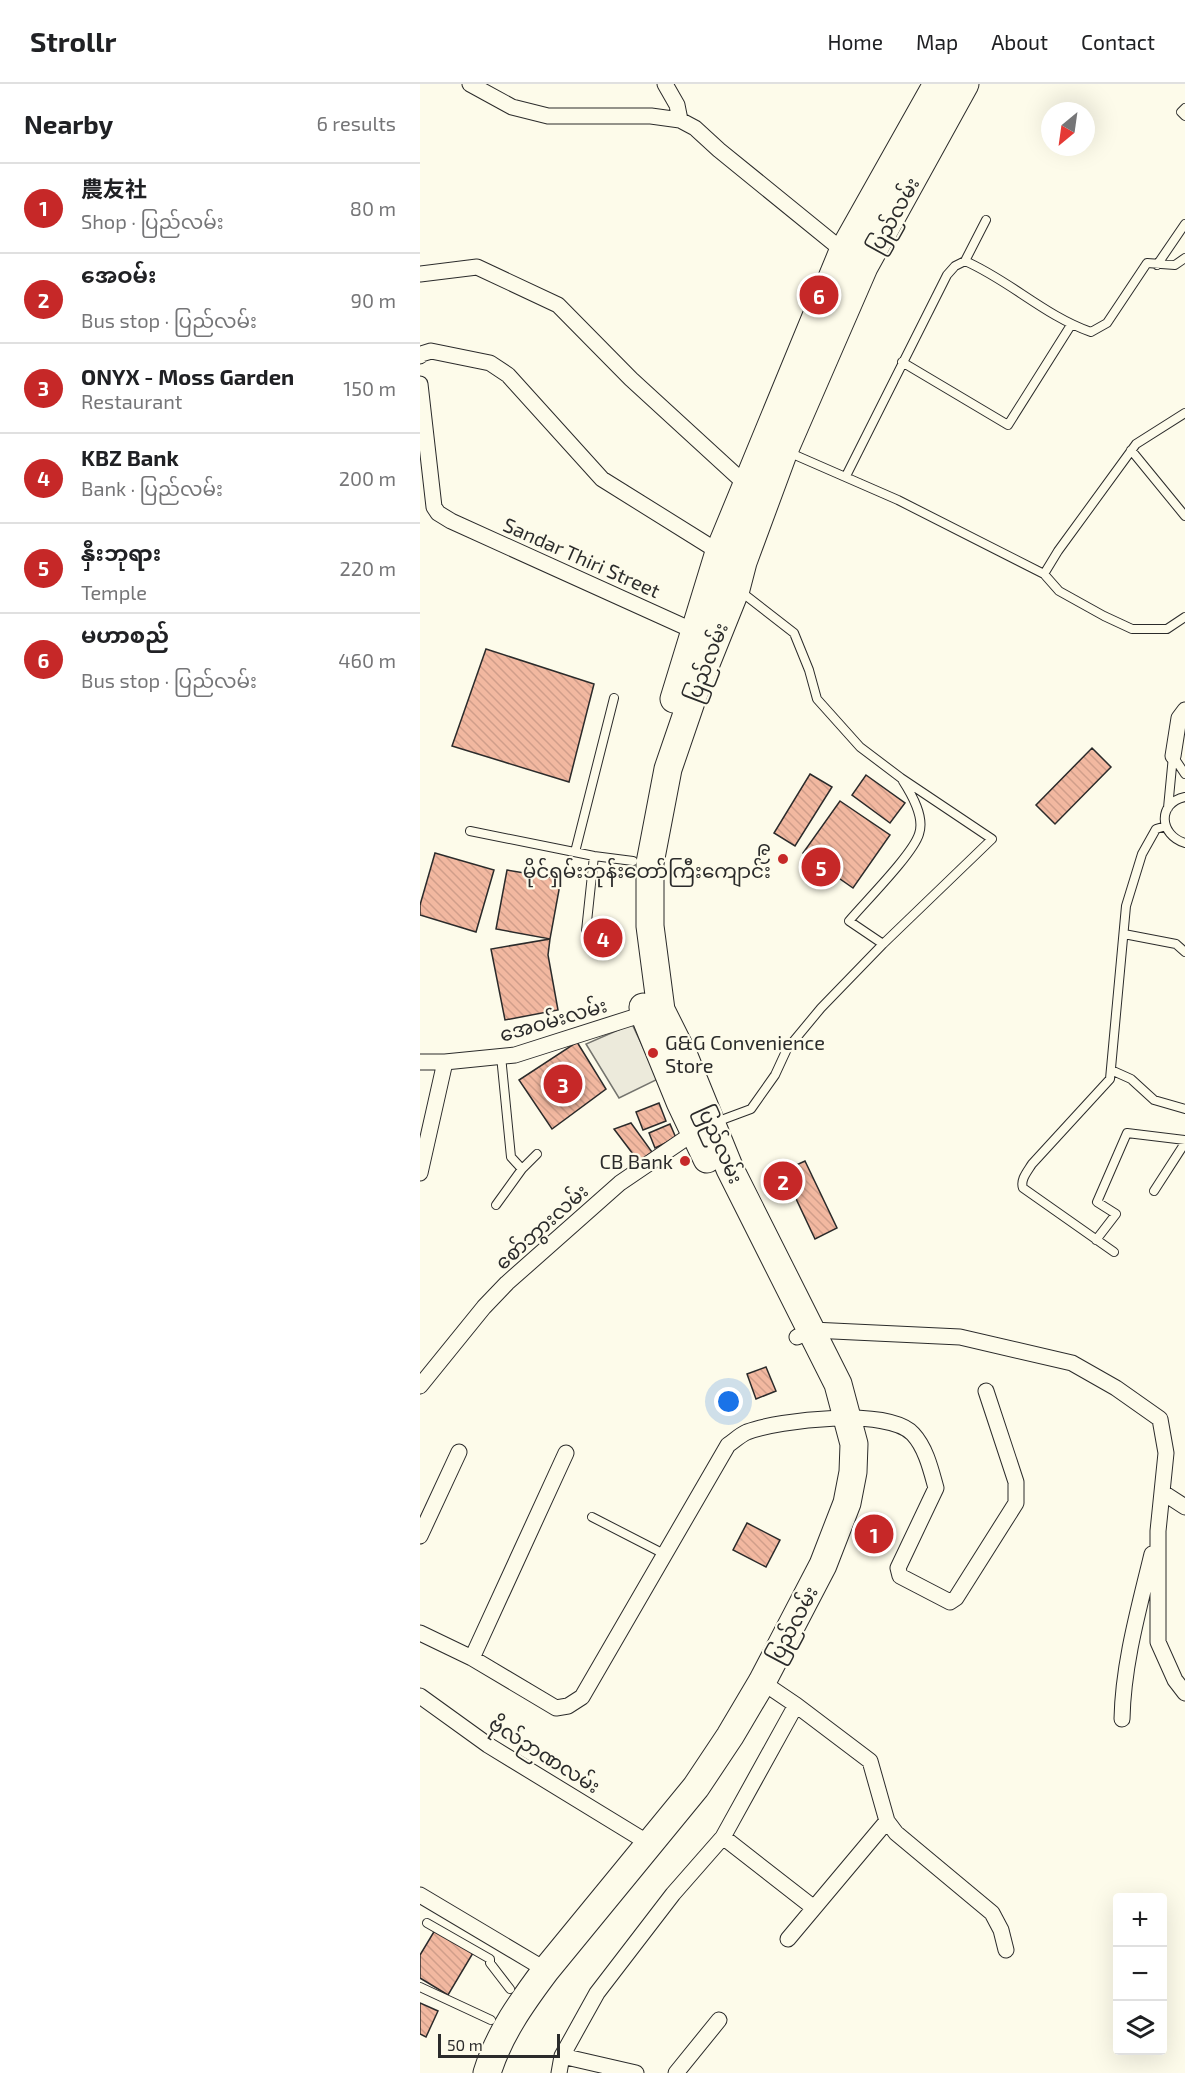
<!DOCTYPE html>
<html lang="en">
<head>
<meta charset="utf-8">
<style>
  body { margin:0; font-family:"Exo 2","Noto Sans SC","Noto Sans Myanmar",sans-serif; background:#f6f6f6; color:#202124 }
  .controls { position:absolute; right:18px; bottom:18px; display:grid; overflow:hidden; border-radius:6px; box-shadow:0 6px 24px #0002 }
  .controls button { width:54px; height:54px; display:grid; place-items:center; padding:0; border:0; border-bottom:2px solid #e0e0e0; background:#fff; color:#202124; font:30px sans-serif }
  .compass { position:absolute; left:621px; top:18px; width:54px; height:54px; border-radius:50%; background:#fff; box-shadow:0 6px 24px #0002; rotate:209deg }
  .scale { position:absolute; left:18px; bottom:15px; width:122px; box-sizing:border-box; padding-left:6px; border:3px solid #2b2b2b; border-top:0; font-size:16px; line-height:21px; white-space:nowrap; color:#2b2b2b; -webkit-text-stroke:4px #fdfbea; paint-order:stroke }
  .you { position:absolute; left:309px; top:1318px; width:21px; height:21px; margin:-15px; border:4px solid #fff; border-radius:50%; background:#1a73e8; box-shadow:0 0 0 9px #1a73e833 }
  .badge { display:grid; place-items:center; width:39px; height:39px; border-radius:50%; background:#c62828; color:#fff; font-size:20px; font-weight:700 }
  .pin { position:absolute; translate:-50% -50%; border:3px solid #fff; box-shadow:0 2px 6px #0006 }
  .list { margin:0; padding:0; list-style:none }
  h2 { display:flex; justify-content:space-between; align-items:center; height:78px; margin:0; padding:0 24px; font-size:26px }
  h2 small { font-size:20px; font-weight:400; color:#757577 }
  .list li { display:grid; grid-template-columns:39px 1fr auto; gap:18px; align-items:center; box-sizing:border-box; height:90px; padding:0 24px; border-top:2px solid #e0e0e0 }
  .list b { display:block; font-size:22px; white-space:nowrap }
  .list p { margin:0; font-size:20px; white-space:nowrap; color:#757577 }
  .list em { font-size:20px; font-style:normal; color:#757577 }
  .icon { flex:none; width:33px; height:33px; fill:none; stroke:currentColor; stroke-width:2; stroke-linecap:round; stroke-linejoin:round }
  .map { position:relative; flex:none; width:765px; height:1989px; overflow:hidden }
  header { display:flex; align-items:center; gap:36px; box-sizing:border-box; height:84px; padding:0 30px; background:#fff; border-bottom:2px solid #e0e0e0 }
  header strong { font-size:28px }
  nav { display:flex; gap:33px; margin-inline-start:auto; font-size:21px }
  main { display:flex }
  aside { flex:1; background:#fff }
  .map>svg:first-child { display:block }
</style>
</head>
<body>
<header>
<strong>Strollr</strong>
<nav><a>Home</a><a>Map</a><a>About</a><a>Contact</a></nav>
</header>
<main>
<aside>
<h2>Nearby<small>6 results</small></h2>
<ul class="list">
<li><span class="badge">1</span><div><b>農友社</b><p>Shop · ပြည်လမ်း</p></div><em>80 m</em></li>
<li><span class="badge">2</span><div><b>အေဝမ်း</b><p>Bus stop · ပြည်လမ်း</p></div><em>90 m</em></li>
<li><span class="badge">3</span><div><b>ONYX - Moss Garden</b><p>Restaurant</p></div><em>150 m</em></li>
<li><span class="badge">4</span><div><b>KBZ Bank</b><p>Bank · ပြည်လမ်း</p></div><em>200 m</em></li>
<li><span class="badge">5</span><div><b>နှီးဘုရား</b><p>Temple</p></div><em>220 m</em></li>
<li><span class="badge">6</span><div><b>မဟာစည်</b><p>Bus stop · ပြည်လမ်း</p></div><em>460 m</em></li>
</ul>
</aside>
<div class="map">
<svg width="765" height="1989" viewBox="0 0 765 1989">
  <defs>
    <pattern id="building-back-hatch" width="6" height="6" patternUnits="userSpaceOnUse" patternTransform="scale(1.5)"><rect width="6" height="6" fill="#f2b8a0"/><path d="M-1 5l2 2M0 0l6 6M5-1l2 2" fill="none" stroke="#d09e8a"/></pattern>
  </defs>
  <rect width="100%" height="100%" fill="#fdfbea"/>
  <path fill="#eceadb" stroke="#74746e" stroke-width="1.5" d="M212,940L238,995L199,1014L166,960Z"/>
  <path fill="url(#building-back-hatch)" stroke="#2b2b2b" stroke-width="1.5" d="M66,565L174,600L149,698L32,662Z
    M672,664L691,683L635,740L616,721Z
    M390,690L412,703L375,762L354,749Z
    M446,691L485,719L470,739L432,711Z
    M420,717L470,751L433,804L383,769Z
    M15,769L74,786L56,848L0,831V821Z
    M87,786L141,795L130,855L76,845Z
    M130,855L128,871L138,926L85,936L71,865Z
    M157,958L186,1005L132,1045L99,996Z
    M239,1019L246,1037L223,1046L216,1028Z
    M211,1039L232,1068L219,1078L194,1045Z
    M250,1040L256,1054L235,1064L229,1049Z
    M385,1077L417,1144L395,1155L363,1087Z
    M346,1283L356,1307L336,1315L327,1290Z
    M327,1439L360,1456L346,1483L313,1466Z
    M15,1846L53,1869L28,1911L0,1894V1871Z
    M0,1919L18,1927L6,1953L0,1950Z"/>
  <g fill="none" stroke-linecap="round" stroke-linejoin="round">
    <defs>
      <path id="lane" d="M765,24L761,28L765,32
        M545,177C589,196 625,232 671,248L687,239L727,179L755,181L765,174
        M737,181L765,140
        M482,278L588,341L651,241
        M711,366L765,432
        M368,368L478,416L624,490L638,467L716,360L765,329
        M426,392L527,191L535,182L545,177L566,136
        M624,490L639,507L684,532L712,545H747L765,533
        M320,507L374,549L389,586L397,615L440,663L481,694L572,755L463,860
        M753,672L765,690
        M765,713C737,719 739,751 765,759
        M748,724L753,672
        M50,747L174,772L213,777
        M155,768L194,614
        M166,847L174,772
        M704,850L756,860L765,868
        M81,972L91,1073L102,1085
        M691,986L711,995L734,1016L765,1025
        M296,1038L331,1025L355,991L367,965L401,924L463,860L429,837C445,818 493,770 499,750C505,733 492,711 483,697
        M734,1107L765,1059
        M76,1121L102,1085L117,1070
        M676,1156L696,1130L677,1118L707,1049L765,1056
        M694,1168L603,1104C600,1096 607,1088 612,1080L690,995L706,822L722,770L736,745L746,742
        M172,1433L246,1471
        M7,1839L70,1875V1879L90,1905
        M0,1903L71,1936"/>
      <path id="street" d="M50,0L92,23L128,32H231L260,36L275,44L299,66L427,170
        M245,0L257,21L260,36
        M0,190L57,183L138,221L211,295L331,405
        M0,272L1,270L11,267L70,279L88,291L182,395L299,468
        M0,300L14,423L18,429L31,437L274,547
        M753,672L759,634L765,626
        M0,978H25L95,971L230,928
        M0,1089L25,978
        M377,1253L392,1246L540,1253L652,1279L696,1304L740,1335L746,1369L738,1447V1558L755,1596L765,1609
        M0,1302L64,1223L87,1199L200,1099L278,1046
        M742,1408L765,1423
        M0,1452L39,1368
        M0,1549L52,1574L136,1624L148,1622L162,1613L308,1361C314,1357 320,1351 327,1348C359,1336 468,1323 493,1350C506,1364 511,1386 516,1404L478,1484L480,1492L530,1518L536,1514L596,1419V1398L566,1307
        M52,1574L146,1369
        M342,1598L376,1621L450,1677L467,1737L476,1749L572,1829L581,1846L586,1866
        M0,1612L68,1661L230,1760
        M702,1635C703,1580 719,1524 732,1470
        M303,1753L394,1824
        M0,1811L126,1886
        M368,1855L467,1737
        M142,1972L216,1989
        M139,1989L142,1972L177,1909L253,1810L303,1753L376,1621
        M256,1989L299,1936"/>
      <path id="highway" d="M254,615L299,468L423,167L517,0
        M223,923L224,930L260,1018L287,1075
        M67,1989C79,1950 102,1918 126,1886L276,1703L310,1652L342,1598L403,1481L427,1419L433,1388L434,1360L418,1300L310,1085L264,972L241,926L230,842V779L248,685L273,612L316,505L323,478L364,367L444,183L545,0"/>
    </defs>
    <use href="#lane" stroke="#2b2b2b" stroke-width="10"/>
    <use href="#street" stroke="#2b2b2b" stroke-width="17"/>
    <use href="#highway" stroke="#2b2b2b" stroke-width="29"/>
    <use href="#lane" stroke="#fdfbea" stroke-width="8"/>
    <use href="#street" stroke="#fdfbea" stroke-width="15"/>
    <use href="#highway" stroke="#fdfbea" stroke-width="27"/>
  </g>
  <g fill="#c62828" stroke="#fdfbea" stroke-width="2">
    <circle cx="363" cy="775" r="6"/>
    <circle cx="233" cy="969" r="6"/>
    <circle cx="265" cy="1077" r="6"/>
  </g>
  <g text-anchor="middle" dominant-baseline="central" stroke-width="4.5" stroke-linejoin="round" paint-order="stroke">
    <g font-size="20" fill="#2b2b2b" stroke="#fdfbea">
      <text transform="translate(473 131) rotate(-61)">ပြည်လမ်း</text>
      <text transform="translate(162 473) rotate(24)">Sandar Thiri Street</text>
      <text transform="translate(286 578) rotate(-69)">ပြည်လမ်း</text>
      <text transform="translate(133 935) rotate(-16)">အေဝမ်းလမ်း</text>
      <text transform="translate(301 1060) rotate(66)">ပြည်လမ်း</text>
      <text transform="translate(121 1142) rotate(-42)">စော်ဘွားလမ်း</text>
      <text transform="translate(372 1540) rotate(-62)">ပြည်လမ်း</text>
      <text transform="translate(125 1670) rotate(32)">ဗိုလ်ဉာဏလမ်း</text>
    </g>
    <g font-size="20" fill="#2b2b2b" stroke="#fdfbea" text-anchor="end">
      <text x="351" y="763">၉<tspan x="351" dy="23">မိုင်ရှမ်းဘုန်းတော်ကြီးကျောင်း</tspan></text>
      <text x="245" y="958" text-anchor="start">G&amp;G Convenience<tspan x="245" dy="23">Store</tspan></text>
      <text x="253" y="1077">CB Bank</text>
    </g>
  </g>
</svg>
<div class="controls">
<button>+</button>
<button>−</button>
<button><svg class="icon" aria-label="layers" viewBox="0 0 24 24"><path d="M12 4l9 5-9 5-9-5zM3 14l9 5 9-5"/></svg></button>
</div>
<svg class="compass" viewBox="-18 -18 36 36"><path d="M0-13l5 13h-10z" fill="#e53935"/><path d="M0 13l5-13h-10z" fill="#757577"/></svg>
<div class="scale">50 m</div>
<div class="you"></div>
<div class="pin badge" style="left:454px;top:1450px">1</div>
<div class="pin badge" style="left:363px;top:1097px">2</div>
<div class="pin badge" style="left:143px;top:1000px">3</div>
<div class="pin badge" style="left:183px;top:854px">4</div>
<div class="pin badge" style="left:401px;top:783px">5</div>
<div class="pin badge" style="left:399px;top:211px">6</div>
</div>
</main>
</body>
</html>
